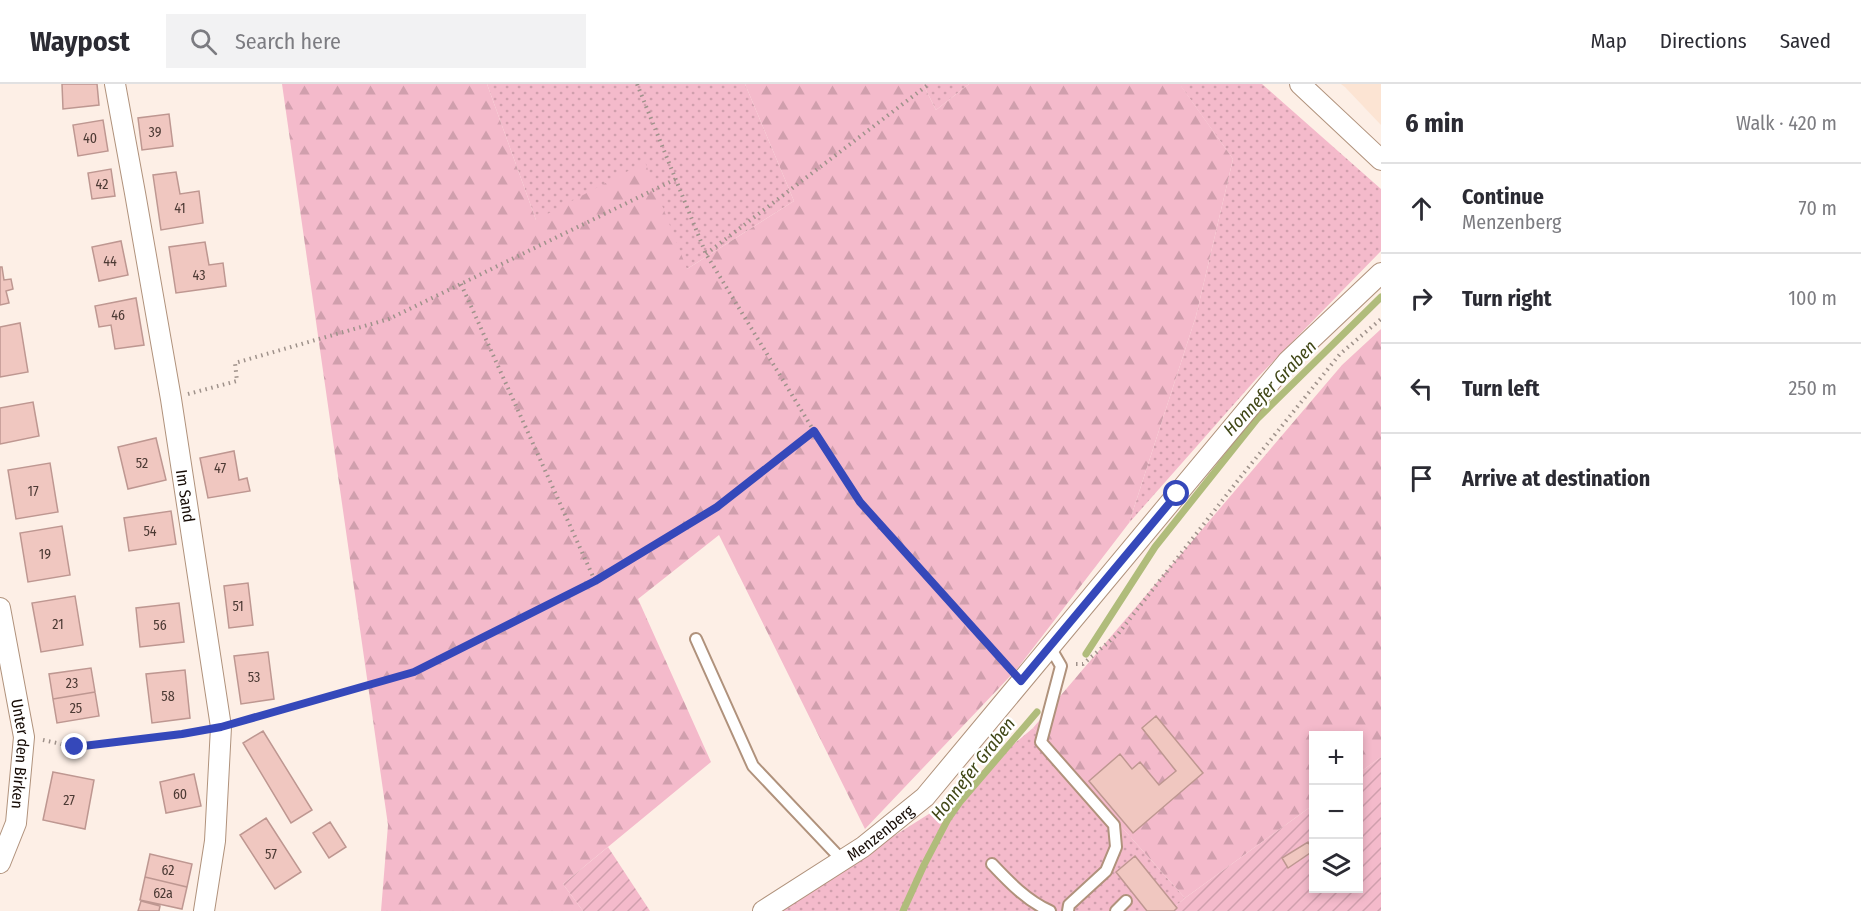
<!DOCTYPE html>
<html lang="en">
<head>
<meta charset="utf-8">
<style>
  body { margin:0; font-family:"Fira Sans Condensed",sans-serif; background:#f2f2f3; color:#2b2b33 }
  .controls { position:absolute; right:18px; bottom:18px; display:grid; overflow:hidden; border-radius:0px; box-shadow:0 3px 9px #0003 }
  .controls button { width:54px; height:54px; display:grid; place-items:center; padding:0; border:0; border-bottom:2px solid #e1e1e2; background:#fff; color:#2b2b33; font:30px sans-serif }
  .stop { position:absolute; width:18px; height:18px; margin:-14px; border:4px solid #3548ba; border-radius:50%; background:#fff }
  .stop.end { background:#3548ba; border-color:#fff; box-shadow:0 2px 6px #0008 }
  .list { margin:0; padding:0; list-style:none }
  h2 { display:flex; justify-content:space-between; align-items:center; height:78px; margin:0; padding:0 24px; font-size:26px }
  h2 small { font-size:20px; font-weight:400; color:#7c7c81 }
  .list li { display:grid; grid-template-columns:39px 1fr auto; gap:18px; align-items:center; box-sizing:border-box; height:90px; padding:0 24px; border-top:2px solid #e1e1e2 }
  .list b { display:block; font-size:22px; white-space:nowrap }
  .list p { margin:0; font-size:20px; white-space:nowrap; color:#7c7c81 }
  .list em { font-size:20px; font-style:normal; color:#7c7c81 }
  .icon { flex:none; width:33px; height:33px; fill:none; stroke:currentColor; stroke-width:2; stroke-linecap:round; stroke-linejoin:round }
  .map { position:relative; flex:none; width:1381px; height:827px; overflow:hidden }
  header { display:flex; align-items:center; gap:36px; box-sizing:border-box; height:84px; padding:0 30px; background:#fff; border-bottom:2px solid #e1e1e2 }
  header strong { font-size:28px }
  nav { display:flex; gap:33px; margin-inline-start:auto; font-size:21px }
  .search { width:420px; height:54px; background:#f2f2f3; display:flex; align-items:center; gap:15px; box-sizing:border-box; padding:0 21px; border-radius:0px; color:#7c7c81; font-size:22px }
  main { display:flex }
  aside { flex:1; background:#fff }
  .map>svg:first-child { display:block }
</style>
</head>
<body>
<header>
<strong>Waypost</strong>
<div class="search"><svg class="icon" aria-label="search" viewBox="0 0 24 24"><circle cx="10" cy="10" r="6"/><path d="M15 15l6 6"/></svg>Search here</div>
<nav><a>Map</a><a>Directions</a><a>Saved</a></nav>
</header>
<main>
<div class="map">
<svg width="1381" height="827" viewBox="0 0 1381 827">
  <defs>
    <pattern id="grass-dots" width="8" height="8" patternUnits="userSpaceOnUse" patternTransform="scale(1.5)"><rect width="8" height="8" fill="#f4bacb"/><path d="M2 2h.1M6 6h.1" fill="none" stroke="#d09fad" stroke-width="1.8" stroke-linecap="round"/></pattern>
    <pattern id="forest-firs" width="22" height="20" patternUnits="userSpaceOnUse" patternTransform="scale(1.5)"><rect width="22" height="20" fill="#f4bacb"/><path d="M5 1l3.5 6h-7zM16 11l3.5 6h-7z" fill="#d09fad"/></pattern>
    <pattern id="garden-furrows" width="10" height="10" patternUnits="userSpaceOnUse" patternTransform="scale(1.5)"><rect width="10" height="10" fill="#f4bacb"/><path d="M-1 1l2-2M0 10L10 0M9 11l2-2" fill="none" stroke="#d09fad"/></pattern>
  </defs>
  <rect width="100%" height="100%" fill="#fdefe6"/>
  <path fill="#fce4d3" d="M1341,0H1381V41L1345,3Z"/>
  <path fill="url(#grass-dots)" d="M487,0H745L794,117L687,185L536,136Z
    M923,0H969L936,26Z
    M1181,0H1262L1381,105V167L1257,294L1129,439L1196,232L1233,75L1180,1Z
    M1033,644L1185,814L1170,827H775L932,728Z"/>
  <path fill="url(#forest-firs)" d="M282,0H487L536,136L645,78L687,185L794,117L745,0H923L936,26L969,0H1181V2L1233,75L1196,232L1129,439L1017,585L865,745L719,451L638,515L711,678L563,800L583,827H381L388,741Z
    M1381,245V673L1359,689L1358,652H1314L1313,721L1185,814L1033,644L1342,281Z"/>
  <path fill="url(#garden-furrows)" d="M1381,673V827H1170L1185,814L1313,721L1314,804H1358L1359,689Z
    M608,763L650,827H583L563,800Z"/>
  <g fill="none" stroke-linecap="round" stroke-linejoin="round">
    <path stroke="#b0bc7b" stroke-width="7" d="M1086,570L1155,463L1257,335L1381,213
      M903,827L924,781L948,735L960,718L1037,628"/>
  </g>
  <path fill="#f0c7c0" stroke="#be9791" stroke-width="1.5" d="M62,0H97L99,21L63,25Z
    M169,30L173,62L142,66L138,34Z
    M103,36L108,67L78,72L73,41Z
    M111,85L115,112L92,115L88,89Z
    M176,88L180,110L199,107L203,139L161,146L153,91Z
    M121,157L128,191L99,197L92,163Z
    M205,158L209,181L223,179L226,202L176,209L169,163Z
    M0,183H2L4,196L11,195L13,205L6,207L9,219L0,221Z
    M136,214L144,261L115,265L111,241L99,243L95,222Z
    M20,239L28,288L0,293V243Z
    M33,318L39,352L0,360V324Z
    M156,354L166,396L128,405L118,363Z
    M234,367L239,396L247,394L250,407L208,414L200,374Z
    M50,379L58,428L16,435L8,386Z
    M171,427L176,460L129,467L124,434Z
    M62,442L70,491L28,498L20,449Z
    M248,499L253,541L229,544L224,502Z
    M75,512L83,561L41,568L32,519Z
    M179,519L184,558L140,563L136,524Z
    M268,568L274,615L241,620L234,572Z
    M91,584L95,608L53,615L49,590Z
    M185,586L190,634L152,639L146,590Z
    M95,608L99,632L57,639L53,615Z
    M1156,632L1203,689L1133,749L1089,697L1120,670L1132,685L1140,678L1159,701L1176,687L1142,644Z
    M263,647L312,726L291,739L243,659Z
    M53,688L94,696L85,745L43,736Z
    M194,690L201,722L166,729L160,698Z
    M266,734L301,788L275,805L240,751Z
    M330,738L346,763L329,774L313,749Z
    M1308,758L1313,767L1288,784L1282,774Z
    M150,770L192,780L187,803L145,793Z
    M1135,772L1177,824L1174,827H1147L1116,788Z
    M145,793L187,803L182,825L140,816Z
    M141,817L160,822L159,827H138Z"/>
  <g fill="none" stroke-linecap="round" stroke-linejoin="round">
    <defs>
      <path id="lane" d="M696,555L753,682L842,776
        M1050,563L1061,582L1041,658L1114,741L1116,763L1106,787L1069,821L1068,827
        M992,780C1009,798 1027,817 1050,827
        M1116,827L1126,817"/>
      <g id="street">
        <path id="s1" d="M115,0L135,109L171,315L221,643L215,757L204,827"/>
        <path d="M1300,0L1381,76"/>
        <path id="s2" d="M0,524L24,653L16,739L0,779"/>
        <path id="s3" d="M763,827L863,763L925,713L1288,277L1381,189"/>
      </g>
    </defs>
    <use href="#lane" stroke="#b0927c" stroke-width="14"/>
    <use href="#street" stroke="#b0927c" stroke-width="22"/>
    <path stroke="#9f928b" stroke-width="4" stroke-dasharray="1.5 4.5" stroke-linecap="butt" d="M637,0L706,170L814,347L860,418L1009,583
      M706,170L929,0
      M461,200L595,497
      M188,310L237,297L235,279L389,235L676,95
      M1076,580H1083L1118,550L1239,395L1340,270L1381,235
      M241,638L414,588L595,497L717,423L814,347
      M43,656L75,663L202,647"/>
    <use href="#lane" stroke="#fff" stroke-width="10"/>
    <use href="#street" stroke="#fff" stroke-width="20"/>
  </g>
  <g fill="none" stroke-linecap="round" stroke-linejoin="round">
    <path stroke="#3548ba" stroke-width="8" d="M75,663L182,650L221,643L414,588L595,497L717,423L814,347L860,418L1021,597L1177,410"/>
  </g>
  <g text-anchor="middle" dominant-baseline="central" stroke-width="5" stroke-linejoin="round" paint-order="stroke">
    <g font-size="14" fill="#4c3a34">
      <text x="155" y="48">39</text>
      <text x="90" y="54">40</text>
      <text x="102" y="100">42</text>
      <text x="180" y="124">41</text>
      <text x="110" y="177">44</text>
      <text x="199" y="191">43</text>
      <text x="118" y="231">46</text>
      <text x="142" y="379">52</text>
      <text x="220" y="384">47</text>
      <text x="33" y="407">17</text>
      <text x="150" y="447">54</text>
      <text x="45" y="470">19</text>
      <text x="238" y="522">51</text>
      <text x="58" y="540">21</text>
      <text x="160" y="541">56</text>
      <text x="254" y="593">53</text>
      <text x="72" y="599">23</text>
      <text x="168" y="612">58</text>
      <text x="76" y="624">25</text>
      <text x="180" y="710">60</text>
      <text x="69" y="716">27</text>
      <text x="271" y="770">57</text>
      <text x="168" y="786">62</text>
      <text x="163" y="809">62a</text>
    </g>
    <g font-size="16" fill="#160b05" stroke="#fff">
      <text stroke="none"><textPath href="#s1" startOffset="418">Im Sand</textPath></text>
      <text stroke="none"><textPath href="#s2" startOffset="148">Unter den Birken</textPath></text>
      <text stroke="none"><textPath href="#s3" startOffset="141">Menzenberg</textPath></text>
    </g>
    <g font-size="18" font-style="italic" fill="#404716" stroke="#fff">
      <text transform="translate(1270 304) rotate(-46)">Honnefer Graben</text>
      <text transform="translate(973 685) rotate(-52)">Honnefer Graben</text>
    </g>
  </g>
</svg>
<div class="controls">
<button>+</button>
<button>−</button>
<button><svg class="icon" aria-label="layers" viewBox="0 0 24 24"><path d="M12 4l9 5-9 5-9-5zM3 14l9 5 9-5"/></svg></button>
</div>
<div class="stop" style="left:1177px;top:410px"></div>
<div class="stop end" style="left:75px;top:663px"></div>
</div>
<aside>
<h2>6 min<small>Walk · 420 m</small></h2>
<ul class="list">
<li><svg class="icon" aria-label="ahead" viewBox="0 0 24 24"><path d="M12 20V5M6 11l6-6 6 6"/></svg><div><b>Continue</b><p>Menzenberg</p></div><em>70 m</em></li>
<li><svg class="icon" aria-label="right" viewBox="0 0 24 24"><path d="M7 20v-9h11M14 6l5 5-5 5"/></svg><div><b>Turn right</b></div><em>100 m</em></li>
<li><svg class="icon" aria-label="left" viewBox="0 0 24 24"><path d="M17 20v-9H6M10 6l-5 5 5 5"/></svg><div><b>Turn left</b></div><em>250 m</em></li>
<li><svg class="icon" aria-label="arrive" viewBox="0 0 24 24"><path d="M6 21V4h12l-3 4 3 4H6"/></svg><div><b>Arrive at destination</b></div></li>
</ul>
</aside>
</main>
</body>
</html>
